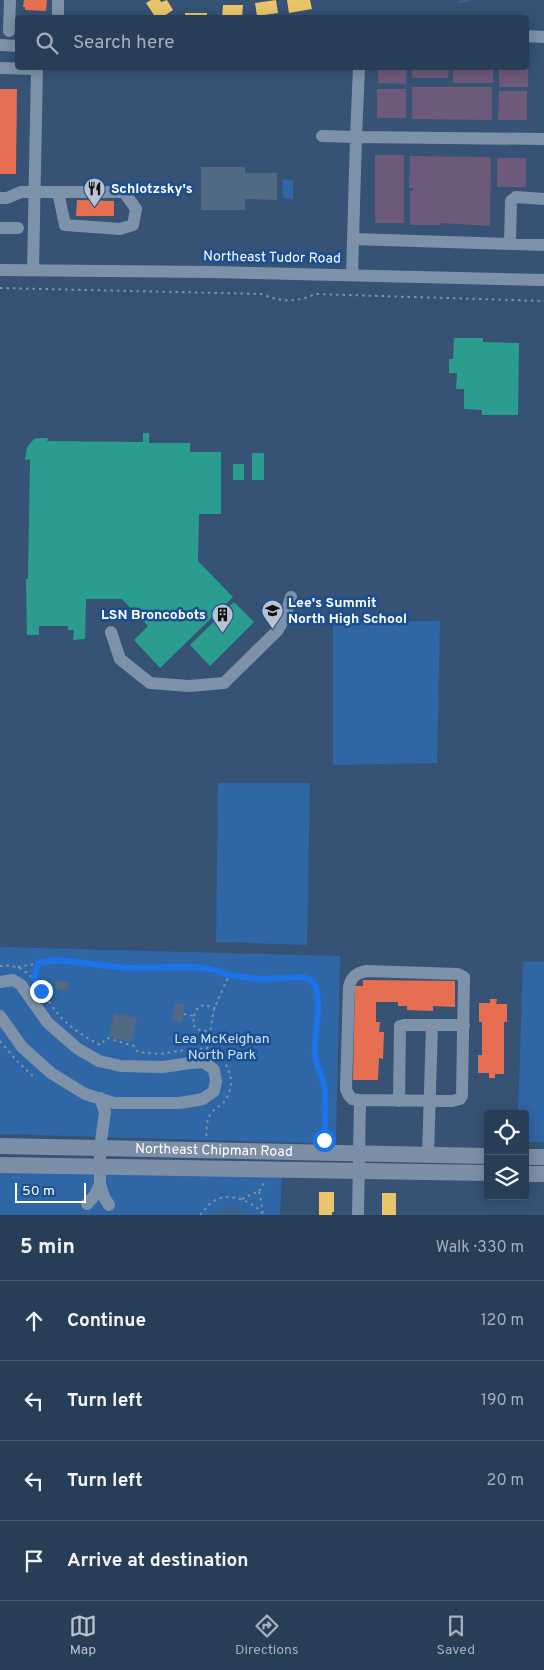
<!DOCTYPE html>
<html lang="en">
<head>
<meta charset="utf-8">
<style>
  body { margin:0; font-family:Overpass,sans-serif; background:#30455d; color:#f1f3f6 }
  .controls { position:absolute; right:15px; bottom:15px; display:grid; overflow:hidden; border-radius:5px; box-shadow:0 2px 12px #0003 }
  .controls button { width:45px; height:45px; display:grid; place-items:center; padding:0; border:0; border-bottom:1px solid #44576d; background:#283e57; color:#f1f3f6; font:25px sans-serif }
  .scale { position:absolute; left:15px; bottom:12px; width:71px; box-sizing:border-box; padding-left:5px; border:2px solid #fff; border-top:0; font-size:14px; line-height:18px; white-space:nowrap; color:#fff; -webkit-text-stroke:4px #1b4f8f; paint-order:stroke }
  .stop { position:absolute; width:15px; height:15px; margin:-11px; border:4px solid #1a73e8; border-radius:50%; background:#fff }
  .stop.end { background:#1a73e8; border-color:#fff; box-shadow:0 1px 5px #0008 }
  .list { margin:0; padding:0; list-style:none }
  h2 { display:flex; justify-content:space-between; align-items:center; height:65px; margin:0; padding:0 20px; font-size:21px }
  h2 small { font-size:16px; font-weight:400; color:#a5aeba }
  .list li { display:grid; grid-template-columns:32px 1fr auto; gap:15px; align-items:center; box-sizing:border-box; height:80px; padding:0 20px; border-top:1px solid #44576d }
  .list b { display:block; font-size:19px; white-space:nowrap }
  .list em { font-size:16px; font-style:normal; color:#a5aeba }
  .icon { flex:none; width:28px; height:28px; fill:none; stroke:currentColor; stroke-width:2; stroke-linecap:round; stroke-linejoin:round }
  .map { position:relative; flex:none; width:544px; height:1215px; overflow:hidden }
  .search { position:absolute; background:#283e57; box-shadow:0 2px 12px #0003; left:15px; right:15px; top:15px; height:55px; display:flex; align-items:center; gap:12px; box-sizing:border-box; padding:0 18px; border-radius:5px; color:#a5aeba; font-size:19px }
  .sheet { height:385px; background:#283e57 }
  nav { display:flex; justify-content:space-around; align-items:center; box-sizing:border-box; height:70px; border-top:1px solid #44576d; background:#283e57; font-size:14px; color:#a5aeba }
  nav a { display:grid; justify-items:center; gap:2px }
  nav .on { color:#b9c2ce }
  .map>svg:first-child { display:block }
</style>
</head>
<body>
<div class="map">
<svg width="544" height="1215" viewBox="0 0 544 1215">
  <rect width="100%" height="100%" fill="#365274"/>
  <path fill="#2f66a5" d="M282,179L293,180V199L283,198Z
    M440,621L437,763L333,765V622Z
    M218,783H310L307,945L216,942Z
    M0,947L340,956L336,1144L0,1134Z
    M523,962H544V1142H525V1114H518Z
    M0,1171L282,1176L280,1215H0Z"/>
  <path fill="#3b618d" d="M225,1207H234L252,1215H211L215,1211Z"/>
  <path fill="#e9c46a" d="M151,0H160L161,2L167,0L173,10L161,18H156L146,3Z
    M276,0L278,13L257,16L255,3Z
    M287,0H310L312,9L289,13Z
    M223,5H243L242,18H222Z
    M185,13H207V18H185Z
    M319,1192H334V1212H332V1215H319Z
    M382,1193H396V1215H382Z"/>
  <path fill="#e76f51" d="M24,0H47L46,11L25,10V7H23Z
    M0,89H17L16,174H0Z
    M77,200L114,201V216H76Z
    M363,980L455,981V1007L433,1006V1011L407,1010V1006H398V1002H376V1022H380L379,1032H384L383,1059L379,1058L378,1080H353L355,986H363Z
    M490,999H497L496,1004H507V1022H504V1074H495V1078H489V1073H478V1055H482V1022H479V1003H490Z"/>
  <path fill="#6d597a" d="M378,68H407L406,84L378,83Z
    M412,68H449L448,78H412Z
    M453,68H493V83H453Z
    M499,68H528V87H499Z
    M412,87H492V120L412,119Z
    M377,89H406V118H377Z
    M499,91H527V120H498Z
    M375,155H404V223H375Z
    M410,156L491,157L490,226L440,223V225H410V191H413V188H409Z
    M497,158H526V187H497Z"/>
  <path fill="#2a9d8f" d="M454,338H483V342L519,343L518,415H482V410L464,409V389H456L457,373H449V359H453Z
    M143,433H149V443H190V452H221V514H199L198,561L233,597L160,668L134,640L148,626L122,599H86L85,639L73,640L74,630H68V626H39V635H27L26,579H28L30,459L25,460L27,447L34,439L40,438H48L47,441L143,442Z
    M252,453H264V480H252Z
    M233,464H244V480H233Z
    M234,602L254,622L210,666L190,645Z"/>
  <g fill="none" stroke-linecap="round" stroke-linejoin="round">
    <path stroke="#3b618d" stroke-width="3" d="M460,2L468,0"/>
  </g>
  <path fill="#526984" d="M201,167H245V173H277V200L245,199V210H201Z
    M57,980L69,983L68,991L55,989Z
    M175,1003L185,1004L182,1022L172,1021Z
    M114,1013L137,1018L132,1042L109,1037Z"/>
  <g fill="none" stroke-linecap="round" stroke-linejoin="round">
    <path stroke="#7d92a8" stroke-width="2" stroke-dasharray="2.5 4" stroke-linecap="butt" d="M0,288L262,294C281,302 296,303 315,294L544,301
      M0,966C33,961 41,995 59,1015C70,1028 85,1037 100,1045L107,1038L134,1046L138,1052L160,1054L197,1048L214,1051C229,1063 238,1084 224,1102C220,1106 212,1110 210,1115C206,1121 207,1130 206,1138
      M18,967L56,960L127,968L191,967L211,969L229,975L258,979L303,977C328,984 313,1036 315,1056C317,1066 322,1076 324,1086C327,1104 325,1122 323,1140
      M34,977L38,963
      M184,1014L194,1016L193,1024L196,1029L210,1032
      M194,1016L198,1007L204,1005L215,1008
      M0,1041L17,1061L36,1079
      M207,1049L214,1009L229,975
      M259,1191L264,1183
      M242,1199L259,1191L263,1212
      M200,1215C204,1211 207,1206 211,1203C227,1190 253,1201 264,1215"/>
    <path stroke="#7d92a8" stroke-width="12" d="M58,0V18
      M9,31L10,0
      M526,36L544,37
      M0,45L18,46
      M0,68L37,69
      M359,68L356,137L544,139
      M322,136L356,137L352,275
      M0,198H7L21,192H124L136,209L133,225L120,229L65,225L58,192
      M0,228H18
      M353,239L544,245
      M510,244L511,201L516,197L544,199
      M0,270L211,272L544,280
      M33,270L37,68
      M111,632L120,659L150,683L189,686L224,683L278,630L285,617L291,597
      M0,982L13,980L21,985L48,1023L78,1049L99,1061L121,1066L163,1067L190,1063L204,1062L214,1070L216,1081L214,1091L203,1099L180,1103H114L85,1094L51,1073L22,1047L0,1016
      M399,1101L400,1026L404,1025H464
      M428,1155L432,1025
      M100,1184L104,1197L109,1205
      M87,1204L95,1195L100,1184V1148L105,1112L100,1098
      M358,1215L360,1100L352,1099L348,1094L346,1089L349,987C351,977 356,973 367,971L458,974L464,977L462,1096L460,1099L452,1101L360,1100"/>
    <g stroke="#7d8ea7" stroke-width="16">
      <path id="s1" d="M0,1146L488,1156"/>
      <path d="M525,1157H544"/>
      <path d="M0,1165L488,1173"/>
      <path d="M525,1174H544"/>
    </g>
  </g>
  <g fill="none" stroke-linecap="round" stroke-linejoin="round">
    <path stroke="#1a73e8" stroke-width="6" d="M41,991L34,977L38,963L56,960L127,968L191,967L211,969L229,975L258,979L303,977C307,978 310,979 313,982C324,997 313,1037 315,1056C317,1066 322,1076 324,1086C327,1104 325,1122 324,1140"/>
  </g>
  <defs>
    <symbol id="restaurant-pin" viewBox="-11 -11 22 30"><path d="M0 17L-7.5 6A9.5 9.5 0 1 1 7.5 6Z" fill="#b9c2ce" stroke="#1b4f8f"/><path d="M-5-6h1v4h1v-4h1v4h1v-4h1v5L-1.5 .5V6h-2V.5L-5-1ZM5-6V6H3V1.5H1.5Q1.5-4 5-6Z" fill="#111"/></symbol>
    <symbol id="school-pin" viewBox="-11 -11 22 30"><path d="M0 17L-7.5 6A9.5 9.5 0 1 1 7.5 6Z" fill="#b9c2ce" stroke="#1b4f8f"/><path d="M0-5L7-2L0 1L-7-2ZM-4 1L0 2.5L4 1V4Q0 6-4 4Z" fill="#111"/></symbol>
    <symbol id="building-pin" viewBox="-11 -11 22 30"><path d="M0 17L-7.5 6A9.5 9.5 0 1 1 7.5 6Z" fill="#b9c2ce" stroke="#1b4f8f"/><path d="M-4-6H4V6H1V3H-1V6H-4ZM-2.5-4.3h1.7v1.8h-1.7ZM.8-4.3h1.7v1.8H.8ZM-2.5-1h1.7V.8h-1.7ZM.8-1h1.7V.8H.8Z" fill="#111"/></symbol>
  </defs>
  <g fill-rule="evenodd">
    <use href="#restaurant-pin" x="82" y="176" width="25" height="34"/>
    <use href="#school-pin" x="260" y="598" width="25" height="34"/>
    <use href="#building-pin" x="210" y="602" width="25" height="34"/>
  </g>
  <g text-anchor="middle" dominant-baseline="central" stroke-width="5" stroke-linejoin="round" paint-order="stroke">
    <g font-size="14" font-weight="bold" fill="#fff" stroke="#1b4f8f" text-anchor="start">
      <text x="111" y="189">Schlotzsky's</text>
      <text x="288" y="603">Lee's Summit<tspan x="288" dy="16">North High School</tspan></text>
      <text x="206" y="615" text-anchor="end">LSN Broncobots</text>
    </g>
    <g font-size="14" fill="#fff" stroke="#1b4f8f">
      <text transform="translate(272 258) rotate(1)">Northeast Tudor Road</text>
      <text stroke="none"><textPath href="#s1" startOffset="214">Northeast Chipman Road</textPath></text>
    </g>
    <g font-size="14" fill="#cfe3fa" stroke="#1b4f8f">
      <text x="222" y="1039">Lea McKeighan<tspan x="222" dy="16">North Park</tspan></text>
    </g>
  </g>
</svg>
<div class="controls">
<button><svg class="icon" aria-label="locate" viewBox="0 0 24 24"><circle cx="12" cy="12" r="6"/><path d="M12 2v4M12 18v4M2 12h4M18 12h4"/></svg></button>
<button><svg class="icon" aria-label="layers" viewBox="0 0 24 24"><path d="M12 4l9 5-9 5-9-5zM3 14l9 5 9-5"/></svg></button>
</div>
<div class="scale">50 m</div>
<div class="stop" style="left:324px;top:1140px"></div>
<div class="stop end" style="left:41px;top:991px"></div>
<div class="search"><svg class="icon" aria-label="search" viewBox="0 0 24 24"><circle cx="10" cy="10" r="6"/><path d="M15 15l6 6"/></svg>Search here</div>
</div>
<section class="sheet">
<h2>5 min<small>Walk · 330 m</small></h2>
<ul class="list">
<li><svg class="icon" aria-label="ahead" viewBox="0 0 24 24"><path d="M12 20V5M6 11l6-6 6 6"/></svg><div><b>Continue</b></div><em>120 m</em></li>
<li><svg class="icon" aria-label="left" viewBox="0 0 24 24"><path d="M17 20v-9H6M10 6l-5 5 5 5"/></svg><div><b>Turn left</b></div><em>190 m</em></li>
<li><svg class="icon" aria-label="left" viewBox="0 0 24 24"><path d="M17 20v-9H6M10 6l-5 5 5 5"/></svg><div><b>Turn left</b></div><em>20 m</em></li>
<li><svg class="icon" aria-label="arrive" viewBox="0 0 24 24"><path d="M6 21V4h12l-3 4 3 4H6"/></svg><div><b>Arrive at destination</b></div></li>
</ul>
</section>
<nav>
<a class="on"><svg class="icon" aria-label="map" viewBox="0 0 24 24"><path d="M3 6l6-2 6 2 6-2v14l-6 2-6-2-6 2zM9 4v14M15 6v14"/></svg>Map</a>
<a><svg class="icon" aria-label="directions" viewBox="0 0 24 24"><path d="M12 3l9 9-9 9-9-9zM9 14v-3h6M13 9l2 2-2 2"/></svg>Directions</a>
<a><svg class="icon" aria-label="saved" viewBox="0 0 24 24"><path d="M7 4h10v16l-5-4-5 4z"/></svg>Saved</a>
</nav>
</body>
</html>
